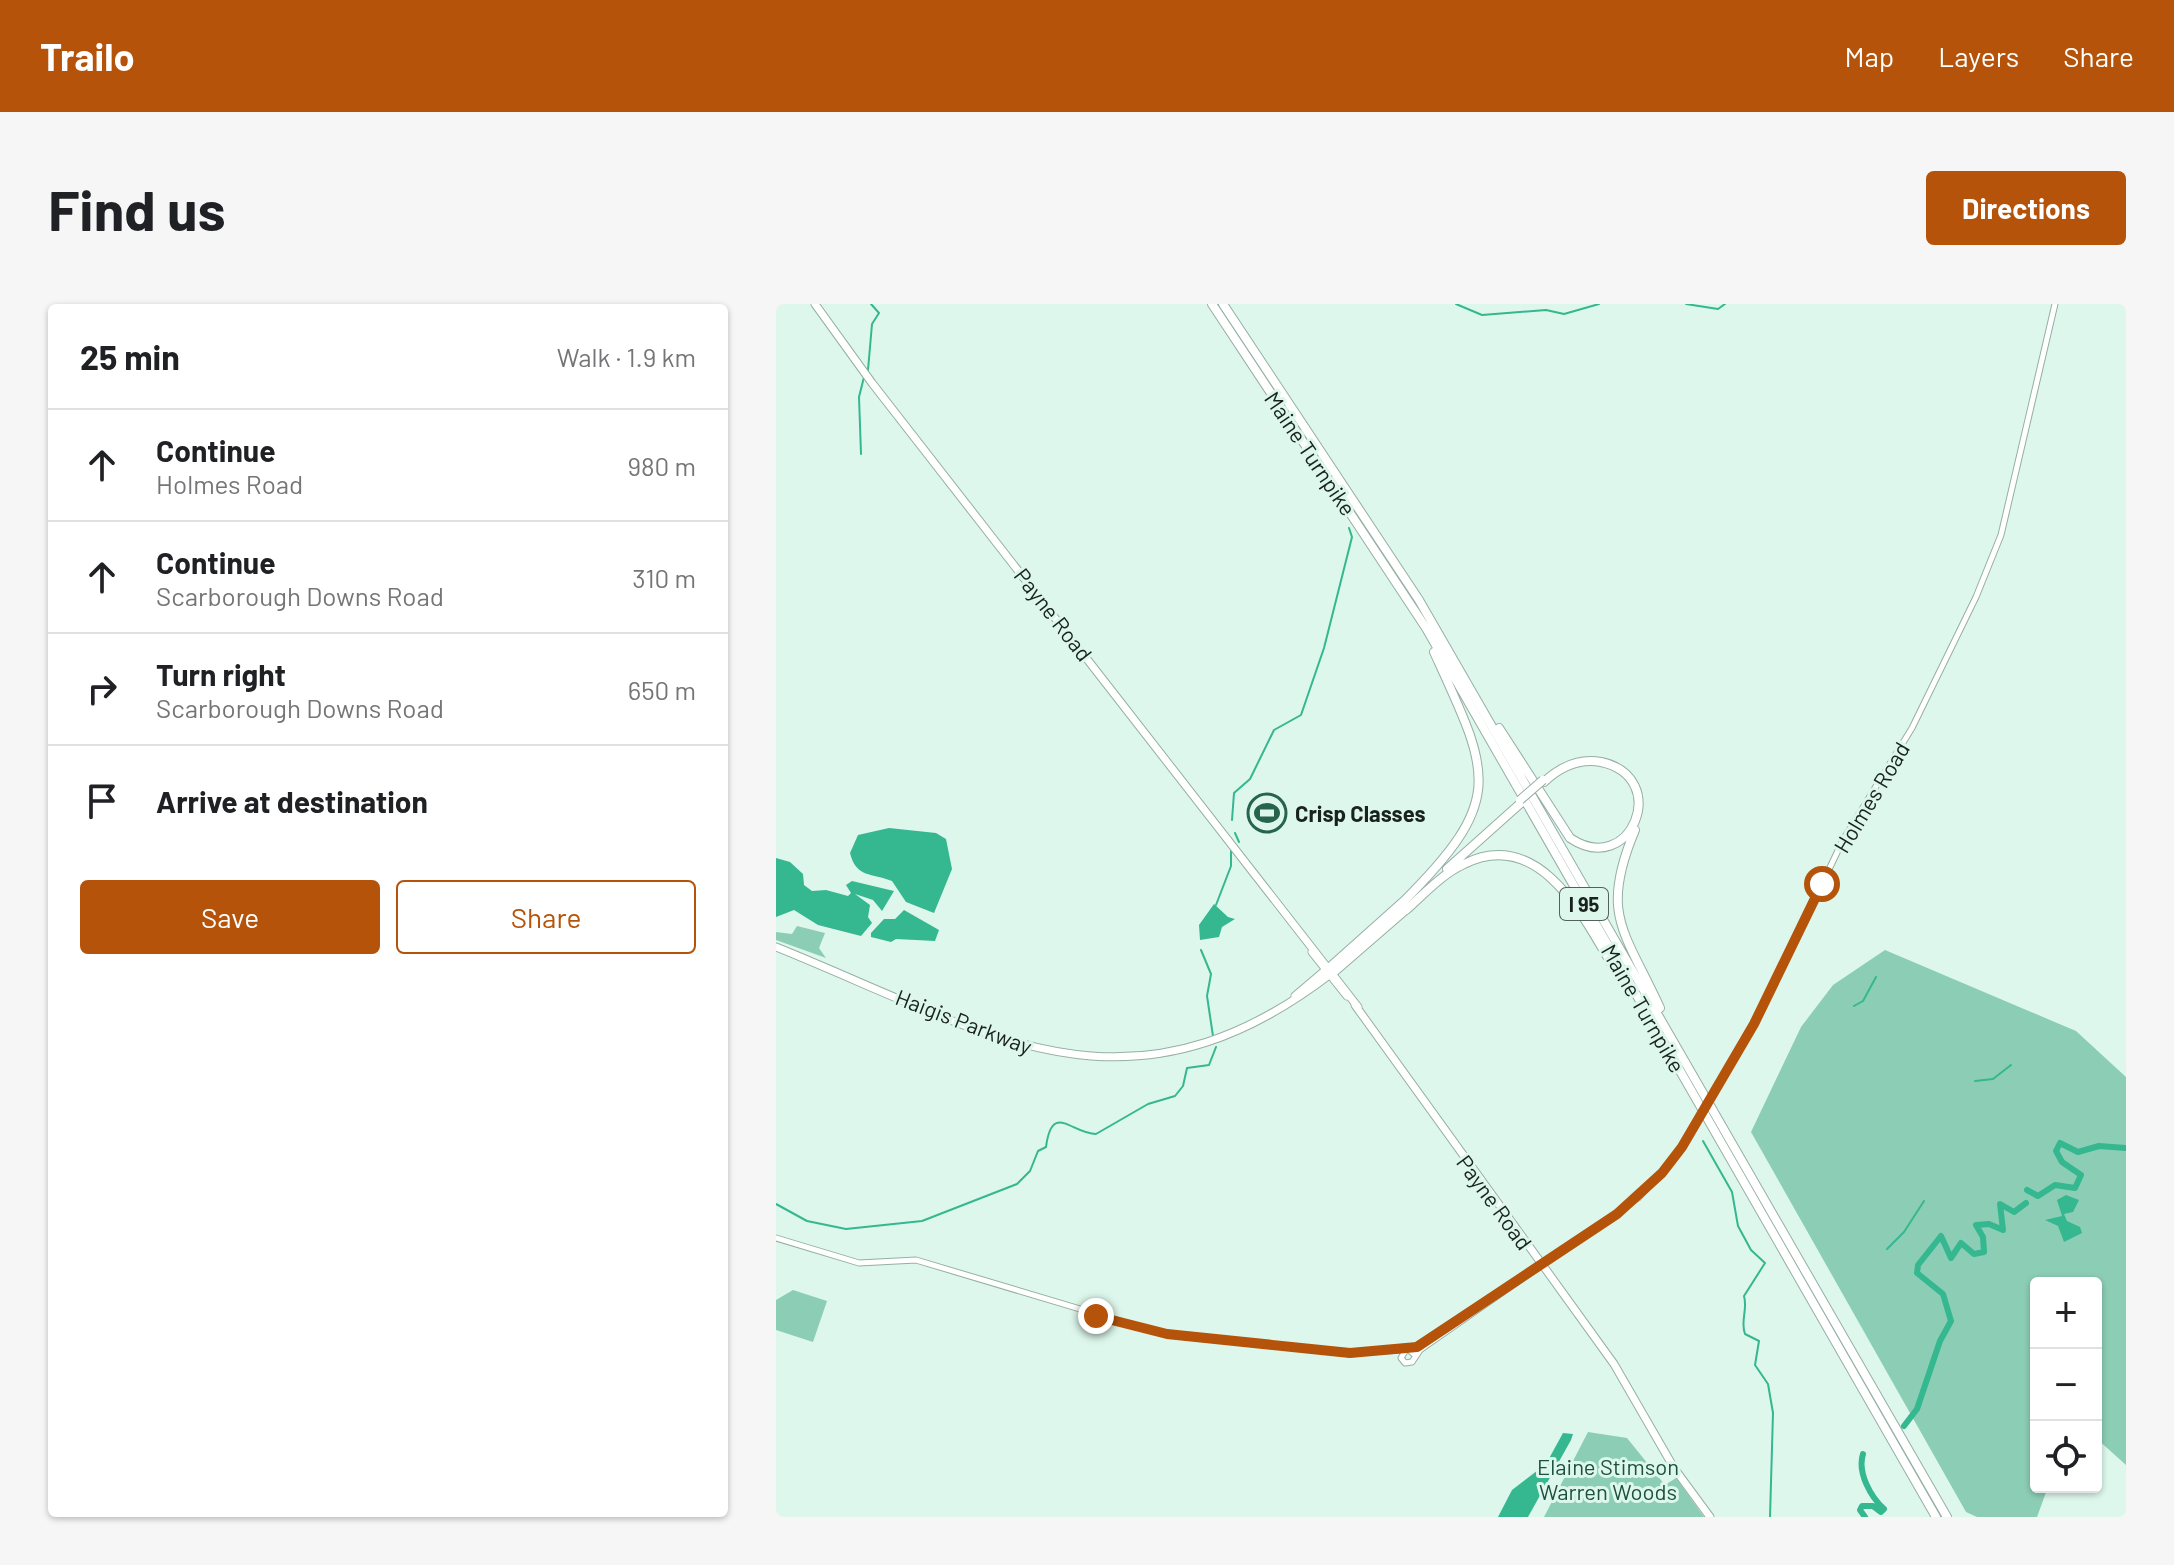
<!DOCTYPE html>
<html lang="en">
<head>
<meta charset="utf-8">
<style>
  body { margin:0; font-family:Barlow,sans-serif; background:#f6f6f6; color:#202124 }
  .controls { position:absolute; right:24px; bottom:24px; display:grid; overflow:hidden; border-radius:8px; box-shadow:0 2px 6px #0004 }
  .controls button { width:72px; height:72px; display:grid; place-items:center; padding:0; border:0; border-bottom:2px solid #e0e0e0; background:#fff; color:#202124; font:40px sans-serif }
  .stop { position:absolute; width:24px; height:24px; margin:-18px; border:6px solid #b45309; border-radius:50%; background:#fff }
  .stop.end { background:#b45309; border-color:#fff; box-shadow:0 2px 8px #0008 }
  .list { margin:0; padding:0; list-style:none }
  h2 { display:flex; justify-content:space-between; align-items:center; height:104px; margin:0; padding:0 32px; font-size:34px }
  h2 small { font-size:26px; font-weight:400; color:#757577 }
  .list li { display:grid; grid-template-columns:52px 1fr auto; gap:24px; align-items:center; box-sizing:border-box; height:112px; padding:0 32px; border-top:2px solid #e0e0e0 }
  .list b { display:block; font-size:30px; white-space:nowrap }
  .list p { margin:0; font-size:26px; white-space:nowrap; color:#757577 }
  .list em { font-size:26px; font-style:normal; color:#757577 }
  .actions { display:flex; gap:16px; padding:24px 32px }
  .actions a { flex:1; padding:18px 0; border:2px solid #b45309; border-radius:8px; text-align:center; font-size:28px; color:#b45309 }
  .actions .main { background:#b45309; color:#fff }
  .icon { flex:none; width:44px; height:44px; fill:none; stroke:currentColor; stroke-width:2; stroke-linecap:round; stroke-linejoin:round }
  .map { position:relative; flex:none; width:1350px; height:1213px; overflow:hidden; border-radius:8px }
  header { display:flex; align-items:center; gap:48px; box-sizing:border-box; height:112px; padding:0 40px; background:#b45309; color:#fff }
  header strong { font-size:38px }
  nav { display:flex; gap:44px; margin-inline-start:auto; font-size:28px }
  .intro { display:flex; align-items:center; justify-content:space-between; box-sizing:border-box; height:192px; padding:0 48px }
  h1 { margin:0; font-size:56px }
  .button { padding:20px 36px; border-radius:8px; background:#b45309; color:#fff; font-size:28px; font-weight:700 }
  main { display:flex; gap:48px; padding:0 48px }
  aside { flex:1; background:#fff; border-radius:8px; box-shadow:0 2px 6px #0004 }
  .map>svg:first-child { display:block }
</style>
</head>
<body>
<header>
<strong>Trailo</strong>
<nav><a>Map</a><a>Layers</a><a>Share</a></nav>
</header>
<div class="intro"><h1>Find us</h1><a class="button">Directions</a></div>
<main>
<aside>
<h2>25 min<small>Walk · 1.9 km</small></h2>
<ul class="list">
<li><svg class="icon" aria-label="ahead" viewBox="0 0 24 24"><path d="M12 20V5M6 11l6-6 6 6"/></svg><div><b>Continue</b><p>Holmes Road</p></div><em>980 m</em></li>
<li><svg class="icon" aria-label="ahead" viewBox="0 0 24 24"><path d="M12 20V5M6 11l6-6 6 6"/></svg><div><b>Continue</b><p>Scarborough Downs Road</p></div><em>310 m</em></li>
<li><svg class="icon" aria-label="right" viewBox="0 0 24 24"><path d="M7 20v-9h11M14 6l5 5-5 5"/></svg><div><b>Turn right</b><p>Scarborough Downs Road</p></div><em>650 m</em></li>
<li><svg class="icon" aria-label="arrive" viewBox="0 0 24 24"><path d="M6 21V4h12l-3 4 3 4H6"/></svg><div><b>Arrive at destination</b></div></li>
</ul>
<div class="actions"><a class="main">Save</a><a>Share</a></div>
</aside>
<div class="map">
<svg width="1350" height="1213" viewBox="0 0 1350 1213">
  <rect width="100%" height="100%" fill="#ddf7ec"/>
  <path fill="#8cceb5" d="M21,622L49,629L43,644L50,654L0,636V628L16,630Z
    M1109,646L1300,727L1350,773V1161L1320,1134V979H1260V1183H1272L1261,1213H1201L1190,1208L975,828L1025,723L1057,681Z
    M17,986L51,997L37,1038L0,1026V996Z
    M812,1128L851,1134L889,1181L900,1174L928,1213H768Z"/>
  <path fill="#35b790" d="M113,524L160,529L170,535L176,565L158,609L130,598L116,577C96,569 80,574 74,549L82,531Z
    M0,554L14,558L27,570L28,581L36,587L50,586L72,592L75,589L70,581L76,577L118,587L106,607L97,596L79,590L94,601L92,613L96,619L85,632L42,621L18,606L0,613Z
    M438,600L452,613L459,615L446,623L443,633L424,636L423,621Z
    M128,606L163,626L159,637L120,635L115,638L95,633V629L108,615H119Z
    M1290,891L1303,896L1297,908L1288,910L1291,917L1304,923L1306,929L1288,938L1282,922L1269,916L1286,912L1281,896Z
    M787,1129L797,1130L795,1136L752,1213H722L736,1186L770,1160Z"/>
  <g fill="none" stroke-linecap="round" stroke-linejoin="round">
    <path stroke="#35b790" stroke-width="2" d="M680,0L706,11L770,6L788,10L823,0
      M910,0L942,5L949,0
      M92,66L96,20L103,9L95,0
      M85,150L83,93L88,73
      M456,516L458,489L474,475L498,426L525,411L548,344L576,233L573,224
      M459,529L463,538
      M440,601L455,562V546
      M425,646L435,670L431,692L437,732
      M1078,702L1087,697L1100,673
      M1199,777L1217,775L1235,761
      M927,837L956,888L962,922L975,946L989,959L968,992C972,1006 964,1017 969,1030L983,1037L979,1061L992,1080L997,1109L994,1213
      M0,900L31,917L70,925L146,917L241,880L254,867L262,847L270,843C276,797 296,830 320,830L372,800L399,792L407,782L411,764L433,761L440,743
      M1111,945L1128,928L1148,897"/>
    <path stroke="#35b790" stroke-width="6" d="M1251,886L1262,892L1279,881L1299,884L1305,871L1286,858L1280,847L1284,839L1302,848L1323,842L1350,844
      M1128,1122L1141,1105L1164,1037L1175,1017L1167,990L1141,969L1142,961L1165,932L1175,954L1185,939L1198,950L1208,948L1207,933L1200,921L1213,920L1227,926L1224,900L1238,908L1250,899
      M1087,1150C1081,1169 1095,1193 1108,1205L1105,1208L1097,1202H1086L1084,1206L1089,1213"/>
    <defs>
      <path id="minor" d="M941,784L994,689L1067,536L1136,424L1200,293L1225,231L1279,0
        M0,934L83,959L140,956L381,1028L574,1049L627,1046
        M635,1045L765,960
        M639,1051L631,1044L625,1054L629,1059L636,1058L644,1046L862,894L899,854L920,819"/>
      <path id="major" d="M39,0L96,79L582,703
        M0,643C209,727 349,828 556,669
        M536,648L571,692
        M519,692L552,664
        M579,701L838,1060L898,1164L934,1213"/>
      <path id="highway" d="M436,0L650,324L1160,1213
        M447,0L643,296L1171,1213
        M723,424L794,534C855,575 896,473 825,458C802,454 784,463 768,478
        M859,526C823,611 849,627 884,704
        M671,565L746,498
        M627,598C730,495 715,472 658,348
        M630,606C648,590 666,570 688,560C768,520 813,624 846,678
        M554,663L629,596
        M558,668L633,603"/>
    </defs>
    <use href="#minor" stroke="#96afa5" stroke-width="7"/>
    <use href="#major" stroke="#96afa5" stroke-width="9"/>
    <use href="#highway" stroke="#96afa5" stroke-width="10"/>
    <use href="#minor" stroke="#fff" stroke-width="5"/>
    <use href="#major" stroke="#fff" stroke-width="7"/>
    <use href="#highway" stroke="#fff" stroke-width="8"/>
    <defs>
      <path id="minor-bridge" d="M920,819L941,784"/>
      <path id="highway-bridge" d="M744,496L767,476"/>
    </defs>
    <use href="#minor-bridge" stroke="#96afa5" stroke-width="7" stroke-linecap="butt"/>
    <use href="#highway-bridge" stroke="#96afa5" stroke-width="10" stroke-linecap="butt"/>
    <use href="#minor-bridge" stroke="#fff" stroke-width="5"/>
    <use href="#highway-bridge" stroke="#fff" stroke-width="8"/>
  </g>
  <g fill="none" stroke-linecap="round" stroke-linejoin="round">
    <path stroke="#b45309" stroke-width="10" d="M320,1012L391,1030L574,1049L641,1043L841,910L886,869L906,843L978,720L1046,580"/>
  </g>
  <defs>
    <symbol id="stadium-ring" viewBox="-11 -11 22 22"><circle r="9.5" fill="#ddf7ec" stroke="#276450" stroke-width="1.5"/><path d="M0-5a6.5 5 0 1 0 0 10a6.5 5 0 1 0 0-10ZM-3.5-1.8h7v3.6h-7Z" fill="#276450"/></symbol>
  </defs>
  <g fill-rule="evenodd">
    <use href="#stadium-ring" x="469" y="487" width="44" height="44"/>
  </g>
  <g text-anchor="middle" dominant-baseline="central" stroke-width="6" stroke-linejoin="round" paint-order="stroke">
    <rect fill="#ddf7ec" stroke="#54625c" stroke-width="2" x="784" y="584" width="48" height="32" rx="6"/>
    <g font-size="20" font-weight="bold" fill="#19221e">
      <text x="808" y="600">I 95</text>
    </g>
    <g font-size="22" fill="#19221e" stroke="#ddf7ec">
      <text transform="translate(535 149) rotate(56)">Maine Turnpike</text>
      <text transform="translate(278 310) rotate(52)">Payne Road</text>
      <text transform="translate(1095 493) rotate(-59)">Holmes Road</text>
      <text transform="translate(868 704) rotate(60)">Maine Turnpike</text>
      <text transform="translate(188 717) rotate(21)">Haigis Parkway</text>
      <text transform="translate(719 898) rotate(54)">Payne Road</text>
    </g>
    <g font-size="22" font-weight="bold" fill="#19221e" stroke="#ddf7ec" text-anchor="start">
      <text x="519" y="509">Crisp Classes</text>
    </g>
    <g font-size="22" fill="#1d5040" stroke="#ddf7ec">
      <text x="832" y="1162">Elaine Stimson<tspan x="832" dy="25">Warren Woods</tspan></text>
    </g>
  </g>
</svg>
<div class="controls">
<button>+</button>
<button>−</button>
<button><svg class="icon" aria-label="locate" viewBox="0 0 24 24"><circle cx="12" cy="12" r="6"/><path d="M12 2v4M12 18v4M2 12h4M18 12h4"/></svg></button>
</div>
<div class="stop" style="left:1046px;top:580px"></div>
<div class="stop end" style="left:320px;top:1012px"></div>
</div>
</main>
</body>
</html>
